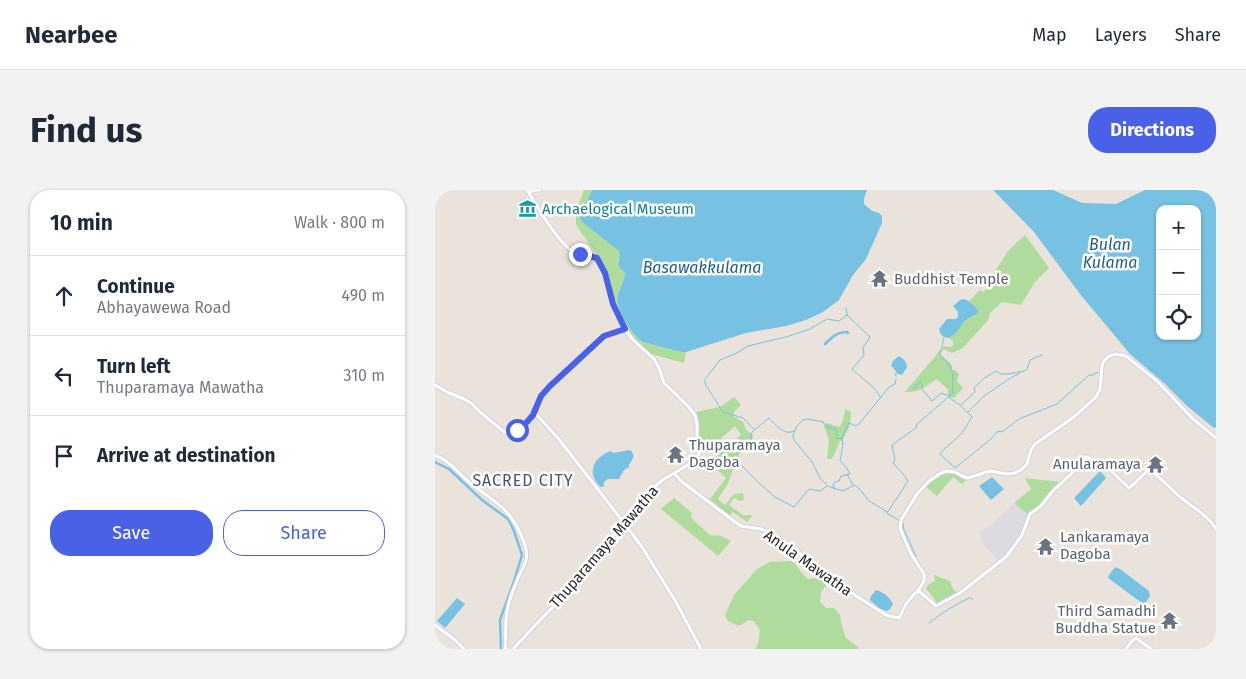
<!DOCTYPE html>
<html lang="en">
<head>
<meta charset="utf-8">
<style>
  body { margin:0; font-family:"Fira Sans",sans-serif; background:#f2f2f3; color:#1f2937 }
  .controls { position:absolute; right:15px; top:15px; display:grid; overflow:hidden; border-radius:10px; box-shadow:0 1px 4px #0004 }
  .controls button { width:45px; height:45px; display:grid; place-items:center; padding:0; border:0; border-bottom:1px solid #e0e1e3; background:#fff; color:#1f2937; font:25px sans-serif }
  .stop { position:absolute; width:15px; height:15px; margin:-11px; border:4px solid #4961e7; border-radius:50%; background:#fff }
  .stop.end { background:#4961e7; border-color:#fff; box-shadow:0 1px 5px #0008 }
  .list { margin:0; padding:0; list-style:none }
  h2 { display:flex; justify-content:space-between; align-items:center; height:65px; margin:0; padding:0 20px; font-size:21px }
  h2 small { font-size:16px; font-weight:400; color:#747a83 }
  .list li { display:grid; grid-template-columns:32px 1fr auto; gap:15px; align-items:center; box-sizing:border-box; height:80px; padding:0 20px; border-top:1px solid #e0e1e3 }
  .list b { display:block; font-size:19px; white-space:nowrap }
  .list p { margin:0; font-size:16px; white-space:nowrap; color:#747a83 }
  .list em { font-size:16px; font-style:normal; color:#747a83 }
  .actions { display:flex; gap:10px; padding:15px 20px }
  .actions a { flex:1; padding:11px 0; border:1px solid #4961e7; border-radius:20px; text-align:center; font-size:18px; color:#4961e7 }
  .actions .main { background:#4961e7; color:#fff }
  .icon { flex:none; width:28px; height:28px; fill:none; stroke:currentColor; stroke-width:2; stroke-linecap:round; stroke-linejoin:round }
  .map { position:relative; flex:none; width:781px; height:459px; overflow:hidden; border-radius:20px }
  header { display:flex; align-items:center; gap:30px; box-sizing:border-box; height:70px; padding:0 25px; background:#fff; border-bottom:1px solid #e0e1e3 }
  header strong { font-size:24px }
  nav { display:flex; gap:28px; margin-inline-start:auto; font-size:18px }
  .intro { display:flex; align-items:center; justify-content:space-between; box-sizing:border-box; height:120px; padding:0 30px }
  h1 { margin:0; font-size:35px }
  .button { padding:12px 22px; border-radius:20px; background:#4961e7; color:#fff; font-size:18px; font-weight:700 }
  main { display:flex; gap:30px; padding:0 30px }
  aside { flex:1; background:#fff; border-radius:20px; box-shadow:0 1px 4px #0004 }
  .map>svg:first-child { display:block }
</style>
</head>
<body>
<header>
<strong>Nearbee</strong>
<nav><a>Map</a><a>Layers</a><a>Share</a></nav>
</header>
<div class="intro"><h1>Find us</h1><a class="button">Directions</a></div>
<main>
<aside>
<h2>10 min<small>Walk · 800 m</small></h2>
<ul class="list">
<li><svg class="icon" aria-label="ahead" viewBox="0 0 24 24"><path d="M12 20V5M6 11l6-6 6 6"/></svg><div><b>Continue</b><p>Abhayawewa Road</p></div><em>490 m</em></li>
<li><svg class="icon" aria-label="left" viewBox="0 0 24 24"><path d="M17 20v-9H6M10 6l-5 5 5 5"/></svg><div><b>Turn left</b><p>Thuparamaya Mawatha</p></div><em>310 m</em></li>
<li><svg class="icon" aria-label="arrive" viewBox="0 0 24 24"><path d="M6 21V4h12l-3 4 3 4H6"/></svg><div><b>Arrive at destination</b></div></li>
</ul>
<div class="actions"><a class="main">Save</a><a>Share</a></div>
</aside>
<div class="map">
<svg width="781" height="459" viewBox="0 0 781 459">
  <rect width="100%" height="100%" fill="#e9e3db"/>
  <path fill="#dddbe2" d="M579,313L593,324L585,344L572,364L564,371L549,355L544,343L557,334Z"/>
  <path fill="#afdb9c" d="M149,0H157L146,28L148,33L184,61L185,66L182,72L190,83L183,114L193,136L208,152L246,162H251L249,173L216,164L202,151L191,136L180,114L175,89L172,83L159,60L145,41L141,34V20Z
    M590,45L614,78L600,92L586,115L567,112L555,123L554,129L528,158L517,163L509,159L505,164L517,175V180H520L524,184L522,191L528,198L519,208L513,207V199L501,189C491,197 483,203 470,202L509,156L516,157L518,155V151L514,148C521,145 523,138 530,132C535,128 539,127 543,121L534,111L545,100L548,102L564,88L559,83L573,61Z
    M299,207L306,215L299,222L298,226L308,232L311,240L318,245L317,254L304,264L292,295L283,309L290,315L299,304L308,303L309,310L305,311L299,308L294,315L308,325H318L312,332L298,322L294,325L275,309L291,288L274,271L306,245L300,236L279,255L266,263L263,229L261,222L285,217Z
    M410,219L416,222L415,235L407,251H405L397,269H392L394,250L389,236L391,233L405,237L408,230Z
    M516,282L531,290L527,294L518,287L502,306L491,297C498,291 506,283 516,282Z
    M590,288L625,292L616,301L607,314L593,324L579,313L596,299Z
    M239,308L257,323L256,326L258,330L275,345L286,346L296,351L283,366L226,319Z
    M357,371C364,377 366,384 373,389L380,388L387,382L394,389L393,393L386,402L385,412L391,418H399L405,425L407,437L411,448L423,457V459H320L323,454L325,440L319,431L313,430C304,438 302,436 292,430L290,425L299,405L322,379L335,372Z
    M499,385L515,391L518,399L522,403L502,414C500,409 495,403 491,399L493,395L500,391Z"/>
  <path fill="#77c1e2" fill-rule="evenodd" d="M157,0H432L429,9V14L437,21L444,23L447,26V33L431,69L418,85L404,110L388,122L371,130L351,136L311,143L251,162H246L208,152C197,145 180,119 183,106C185,98 189,91 190,83C177,69 187,74 184,61L148,33L145,28Z
    M558,0H618L647,13L681,14L710,0H781V237L779,238L752,216L729,193L695,164L645,104L599,42ZM725,19H762V146H725Z
    M529,109C535,111 540,116 543,121V123L530,131L520,144L514,148C508,147 505,145 504,139L512,129H521L523,127V122L518,116L525,110Z
    M464,166C468,169 472,171 472,177L467,185L463,184L456,175L458,171Z
    M195,260L197,262L199,266L196,272L194,274V277L189,280L184,289H173L169,292V296L166,297C150,283 159,267 176,261L178,263Z
    M665,281L671,288L646,316L639,308Z
    M557,287L569,299L556,310L544,296Z
    M680,377L685,379L714,401L715,406L710,414L707,413L673,388L674,385Z
    M441,400C448,402 455,407 458,414L455,419L452,421L445,419L435,410L436,406Z
    M22,408L30,414L10,438L2,431Z"/>
  <g fill="none" stroke-linecap="round" stroke-linejoin="round">
    <path stroke="#77c1e2" stroke-width="1" d="M411,118L412,125L435,147L428,158L429,165L417,179L440,199L446,208
      M461,186L460,184L462,183
      M271,188L285,170L302,163L313,156L351,147L375,139L392,129L404,131L412,125
      M270,190V194L288,222L308,228L319,239
      M480,198L481,195L485,192L487,195V199L497,211L506,203L514,206L515,208L526,216L537,227C532,234 529,242 523,247C517,253 510,257 505,264L520,278L556,249L562,242L565,241L567,242L584,229L622,214L654,185H658L663,182
      M526,215L540,202L539,198L548,189L561,181L566,184H574L589,181L592,179L595,170L607,165
      M533,222L549,206L574,189L585,183
      M359,241C349,246 341,235 334,228L318,241L316,244L315,252L302,264L305,274L325,294L340,307L359,317L374,299L385,301L392,296L408,301L420,295L427,302L434,311L441,315L452,322
      M407,248L414,233L421,236L424,234L454,197L460,194L461,189
      M412,284L418,295
      M392,295L385,288L377,272L359,250L358,245L362,236L368,230L373,229L388,232L391,236L402,240L401,246L403,249L407,248L408,254L405,271L411,277L415,284L406,286L404,291L400,292L398,295L399,299
      M481,366L469,340L468,333L452,323L473,291L468,284L458,273L460,270L457,255L482,237L481,235L518,203C517,193 520,184 514,175C511,169 508,171 504,163C509,155 507,154 509,147
      M494,433C506,423 520,415 534,408H536L538,410"/>
    <path stroke="#77c1e2" stroke-width="2.5" d="M390,154C397,147 402,142 412,142L413,143
      M0,272L14,279L47,310L73,329L79,341L87,365L78,394L65,430L66,459"/>
    <defs>
      <path id="secondary" d="M94,3L99,0H105
        M0,195L12,202L29,209L36,213L45,222L68,241C76,246 82,241 88,236C99,226 100,214 109,203C117,192 129,183 140,174C150,164 159,152 171,145C177,142 184,141 190,139
        M99,222L123,248L189,333L207,357L241,412L266,459
        M0,265C17,272 24,285 39,296C64,314 77,321 89,352C91,358 93,364 91,370C89,378 84,384 82,391C78,400 75,408 73,417C69,431 72,445 70,459
        M239,283L246,291L300,332L306,336L326,339L333,342L362,361L412,400L451,425L464,428L471,414L481,402H485L501,416L525,403L571,367L577,359L587,345L595,324L606,316L617,302L637,283L649,267H653L660,273L670,275L694,298L699,294L712,281L715,280C726,288 735,298 745,307C756,316 775,327 781,339
        M483,401L489,391V384L476,364L465,338L466,330L482,304L494,291L506,283L512,281L520,282L529,287L533,288L555,281L572,284L580,283L586,280L592,274L596,260L600,254L639,227L661,207L665,199L667,176L669,171L674,166L681,164L691,166L722,191L757,228L781,248
        M0,435L20,450L29,459
        M78,459L106,429L128,407L142,385L167,357L185,338L218,298L229,289L258,272L264,264V260L262,246V234L260,225L253,216L229,193L224,178L219,169L198,150L190,139L178,114L171,85L161,68C155,67 148,66 142,64C125,57 102,16 92,0
        M691,459L697,451L701,448L716,459
        M779,459L781,457"/>
    </defs>
    <use href="#secondary" stroke="#d0d2df" stroke-width="5"/>
    <use href="#secondary" stroke="#fff" stroke-width="3"/>
  </g>
  <g fill="none" stroke-linecap="round" stroke-linejoin="round">
    <path stroke="#4961e7" stroke-width="6" d="M82,240L92,232L98,225L106,206L115,196L169,146L190,139L178,114L170,83L162,68L145,64"/>
  </g>
  <defs>
    <symbol id="museum-bare" viewBox="-9 -9 18 18"><path d="M0-6L6-3V-2H-6V-3ZM-5-1h2V3h-2ZM-1-1h2V3h-2ZM3-1h2V3H3ZM-6 4H6V6H-6Z" fill="#0f9aa8" stroke="#fff" stroke-width="2.5" paint-order="stroke"/></symbol>
    <symbol id="temple-bare" viewBox="-9 -9 18 18"><path d="M0-6L5-2H3V0L6.5 2.5H4V6H1.5V3h-3V6H-4V2.5H-6.5L-3 0V-2H-5Z" fill="#6b7280" stroke="#fff" stroke-width="2.5" paint-order="stroke"/></symbol>
  </defs>
  <g fill-rule="evenodd">
    <use href="#museum-bare" x="80" y="6" width="25" height="25"/>
    <use href="#temple-bare" x="432" y="76" width="25" height="25"/>
    <use href="#temple-bare" x="228" y="252" width="25" height="25"/>
    <use href="#temple-bare" x="708" y="262" width="25" height="25"/>
    <use href="#temple-bare" x="598" y="344" width="25" height="25"/>
    <use href="#temple-bare" x="722" y="418" width="25" height="25"/>
  </g>
  <g text-anchor="middle" dominant-baseline="central" stroke-width="5" stroke-linejoin="round" paint-order="stroke">
    <g font-size="15" fill="#0d838f" stroke="#fff" text-anchor="start">
      <text x="107" y="19">Archaelogical Museum</text>
    </g>
    <g font-size="15" fill="#5b616d" stroke="#fff" text-anchor="start">
      <text x="459" y="89">Buddhist Temple</text>
      <text x="254" y="255">Thuparamaya<tspan x="254" dy="17">Dagoba</tspan></text>
      <text x="706" y="274" text-anchor="end">Anularamaya</text>
      <text x="625" y="347">Lankaramaya<tspan x="625" dy="17">Dagoba</tspan></text>
      <text x="721" y="421" text-anchor="end">Third Samadhi<tspan x="721" dy="17">Buddha Statue</tspan></text>
    </g>
    <g font-size="15" fill="#282828" stroke="#fff">
      <text transform="translate(169 357) rotate(-49)">Thuparamaya Mawatha</text>
      <text transform="translate(373 373) rotate(35)">Anula Mawatha</text>
    </g>
    <g font-size="16" font-style="italic" fill="#1a5f8a" stroke="#fff">
      <text x="675" y="54">Bulan<tspan x="675" dy="18">Kulama</tspan></text>
      <text x="267" y="77">Basawakkulama</text>
    </g>
    <g font-size="16" letter-spacing="1" fill="#4d5274" stroke="#fff">
      <text x="88" y="290">SACRED CITY</text>
    </g>
  </g>
</svg>
<div class="controls">
<button>+</button>
<button>−</button>
<button><svg class="icon" aria-label="locate" viewBox="0 0 24 24"><circle cx="12" cy="12" r="6"/><path d="M12 2v4M12 18v4M2 12h4M18 12h4"/></svg></button>
</div>
<div class="stop" style="left:82px;top:240px"></div>
<div class="stop end" style="left:145px;top:64px"></div>
</div>
</main>
</body>
</html>
